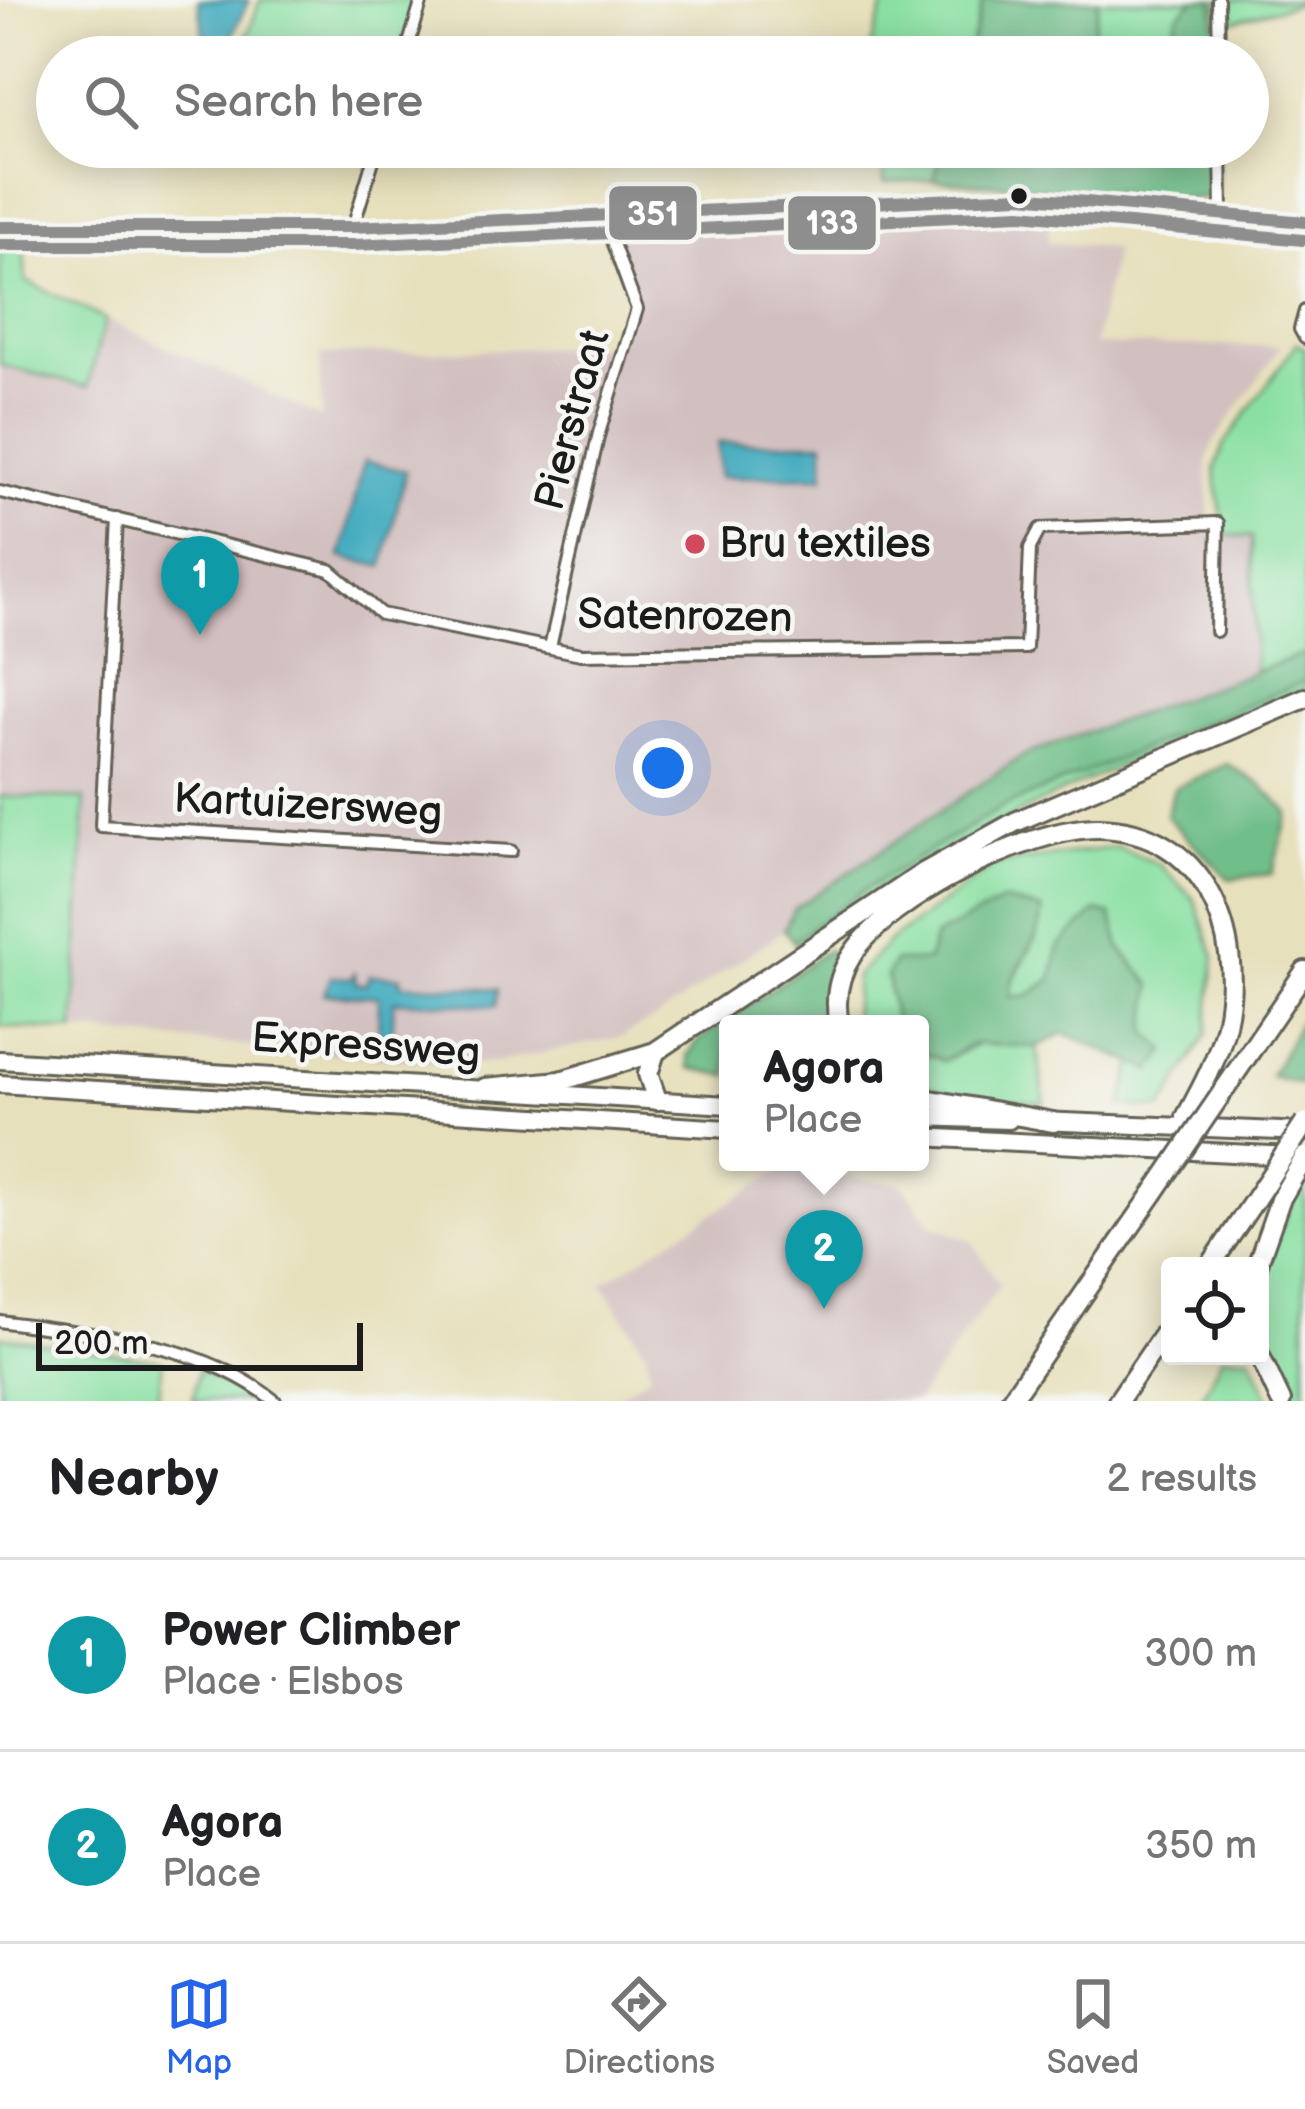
<!DOCTYPE html>
<html lang="en">
<head>
<meta charset="utf-8">
<style>
  body { margin:0; font-family:"Balsamiq Sans",sans-serif; background:#f2f2f2; color:#202124 }
  .controls { position:absolute; right:36px; bottom:36px; display:grid; overflow:hidden; border-radius:12px; box-shadow:0 6px 30px #0003 }
  .controls button { width:108px; height:108px; display:grid; place-items:center; padding:0; border:0; border-bottom:3px solid #e0e0e0; background:#fff; color:#202124; font:60px sans-serif }
  .scale { position:absolute; left:36px; bottom:30px; width:327px; box-sizing:border-box; padding-left:12px; border:6px solid #1c1c1c; border-top:0; font-size:33px; line-height:42px; white-space:nowrap; color:#1c1c1c; -webkit-text-stroke:9px #f6f6f2; paint-order:stroke }
  .you { position:absolute; left:663px; top:768px; width:42px; height:42px; margin:-30px; border:9px solid #fff; border-radius:50%; background:#1a73e8; box-shadow:0 0 0 18px #1a73e833 }
  .badge { display:grid; place-items:center; width:78px; height:78px; border-radius:50%; background:#2563eb; color:#fff; font-size:39px; font-weight:700 }
  .pin { position:absolute; translate:-50% -99px; filter:drop-shadow(0 3px 6px #0008) }
  .pin::after { content:''; position:absolute; top:63px; width:42px; height:36px; background:inherit; clip-path:polygon(0 0,100% 0,50% 100%) }
  .popup { position:absolute; left:719px; top:1015px; width:210px; height:156px; box-sizing:border-box; display:grid; place-content:center; border-radius:12px; background:#fff; filter:drop-shadow(0 3px 9px #0005); font-size:39px; white-space:nowrap; color:#757577 }
  .popup b { font-size:45px; color:#202124 }
  .popup::after { content:''; position:absolute; left:50%; top:100%; margin-left:-24px; border:24px solid transparent; border-top-color:#fff }
  .list { margin:0; padding:0; list-style:none }
  h2 { display:flex; justify-content:space-between; align-items:center; height:156px; margin:0; padding:0 48px; font-size:51px }
  h2 small { font-size:39px; font-weight:400; color:#757577 }
  .list li { display:grid; grid-template-columns:78px 1fr auto; gap:36px; align-items:center; box-sizing:border-box; height:192px; padding:0 48px; border-top:3px solid #e0e0e0 }
  .list b { display:block; font-size:45px; white-space:nowrap }
  .list p { margin:0; font-size:39px; white-space:nowrap; color:#757577 }
  .list em { font-size:39px; font-style:normal; color:#757577 }
  .icon { flex:none; width:66px; height:66px; fill:none; stroke:currentColor; stroke-width:2; stroke-linecap:round; stroke-linejoin:round }
  .map { position:relative; flex:none; width:1305px; height:1401px; overflow:hidden }
  .search { position:absolute; background:#fff; box-shadow:0 6px 30px #0003; left:36px; right:36px; top:36px; height:132px; display:flex; align-items:center; gap:30px; box-sizing:border-box; padding:0 42px; border-radius:66px; color:#757577; font-size:45px }
  .sheet { height:540px; background:#fff }
  nav { display:flex; justify-content:space-around; align-items:center; box-sizing:border-box; height:168px; border-top:3px solid #e0e0e0; background:#fff; font-size:33px; color:#757577 }
  nav a { display:grid; justify-items:center; gap:6px }
  nav .on { color:#2563eb }
  .map>svg:first-child { display:block }
</style>
</head>
<body>
<div class="map">
<svg width="1305" height="1401" viewBox="0 0 1305 1401">
  <rect width="100%" height="100%" fill="#f6f6f2"/>
  <filter id="ink" filterUnits="userSpaceOnUse"><feTurbulence type="fractalNoise" baseFrequency=".00833" numOctaves="2"/><feDisplacementMap in="SourceGraphic" scale="24" xChannelSelector="R" yChannelSelector="G"/><feConvolveMatrix kernelMatrix="1 2 1 2 8 2 1 2 1" color-interpolation-filters="sRGB"/></filter>
  <filter id="wash" filterUnits="userSpaceOnUse"><feTurbulence type="fractalNoise" baseFrequency=".004" numOctaves="4" result="noise"/><feDisplacementMap in="SourceGraphic" scale="48" xChannelSelector="R" yChannelSelector="G"/><feGaussianBlur stdDeviation="2.7" result="paint"/><feColorMatrix in="noise" values="0 0 0 0 0 0 0 0 0 0 0 0 0 0 0 0 0 1.4 0 .05"/><feComposite in="paint" operator="in"/></filter>
  <g filter="url(#wash)">
    <rect width="100%" height="100%" fill="#e7e0bc"/>
    <path fill="#d2bfc0" d="M889,208L1050,210L1048,242L1115,249L1094,345L1281,346L1215,440L1207,461L1210,534L1252,536L1255,671L1024,755L794,909L784,930L656,1018L620,1037L494,1063H435L74,1031L85,800L0,796V365L87,387L105,319L322,418L320,355L606,346L629,297L596,217Z
      M784,1168L902,1184L931,1225L972,1241L1000,1285L916,1401H609L650,1375L646,1351L602,1284Z"/>
    <path fill="#8ae0a3" stroke="#537e60" stroke-width="3" d="M260,0H415L416,1L399,57H240Z
      M886,0H983L968,57H867Z
      M1099,0H1194L1177,35L1194,57H1103L1094,32Z
      M1218,0H1305V1L1219,25Z
      M884,147H943L934,180L884,182Z
      M0,240H23L26,281L105,319L88,387L0,365Z
      M1297,343L1305,348V654L1255,671L1252,537L1224,535L1215,469L1224,445Z
      M1305,681V689C1126,760 953,832 796,945L793,941L866,889L1003,807Z
      M0,796L85,799L74,1031L0,1027Z
      M1117,847L1159,864L1195,900L1215,957L1207,1034L1162,1109L1122,1106L1133,1062L1152,1070L1147,1033L1152,985L1121,949L1111,916L1098,912L1059,946L1052,979L1029,995L1009,997C1014,964 1042,944 1042,911L1004,901L935,936L928,961L887,975L895,1024H853L856,976L890,940L997,864Z
      M983,1042L1037,1047L1045,1103L969,1097L920,1083V1051L944,1061Z
      M1305,1178V1401H1297C1238,1322 1265,1254 1305,1178Z
      M0,1336L163,1361L158,1401H0Z
      M1222,1356H1250L1271,1401H1200Z
      M198,1370L254,1401H193Z"/>
    <path fill="#6fbe89" stroke="#466d52" stroke-width="3" d="M983,0H1099L1094,32L1103,57H968Z
      M1194,0H1214L1215,57H1194L1174,28L1178,15Z
      M943,147H1216L1217,195L1198,199L934,180Z
      M1305,654V681L1003,807L866,889L793,941L784,930L794,909L1024,755Z
      M1227,764L1261,785L1289,813L1272,874L1229,879L1166,816L1174,788Z
      M1004,901L1042,910C1042,944 1012,963 1010,997L1029,995L1052,979L1059,946L1097,911L1111,915L1121,949L1152,986L1147,1032L1166,1050L1152,1071L1064,1033L1037,1047L972,1044L944,1061L920,1051V1024H895L887,975L895,961H927L935,936Z
      M827,950L834,954L825,1024H728V1076L690,1068L688,1055L698,1041Z
      M1305,1012V1078L1301,1084L1270,1076Z"/>
    <path fill="#3faabe" stroke="#2e636d" stroke-width="3" d="M198,0H249L227,46L205,44Z
      M824,442V476L719,477L718,443Z
      M364,461L406,471L383,567L341,557Z
      M355,971L356,983L366,984L369,975L401,977V984L498,989L496,1006L394,1001L392,1047L378,1046L379,997L324,994L331,977L352,978Z"/>
  </g>
  <g filter="url(#ink)">
    <g fill="none" stroke-linecap="round" stroke-linejoin="round">
      <defs>
        <path id="minor" d="M1218,0L1219,57
          M405,57L422,0
          M1221,147L1222,214
          M353,227L377,147
          M1305,311L1300,329L1305,338
          M0,492L330,570L381,614L581,654L1026,648L1030,548L1040,529L1218,523L1216,631
          M117,519L101,826L511,851
          M550,647L599,433L637,309L602,214
          M0,1321C96,1336 196,1339 275,1401"/>
        <path id="tertiary" d="M0,227H353L1021,196L1305,222"/>
        <path id="trunk" d="M0,1060L728,1105
          M0,1084L728,1129
          M920,1117L1009,1120
          M1041,1121L1305,1132
          M920,1137L1291,1156"/>
        <path id="motorway" d="M839,1024C834,999 838,976 852,955C888,898 1031,827 1098,828C1204,829 1246,934 1226,1025C1218,1058 1202,1088 1186,1117
          M655,1052L648,1074L657,1100
          M1226,1087L1305,971
          M485,1088L560,1081L655,1052L925,872L1015,822L1305,698
          M920,1098L1053,1122
          M1210,1266L1256,1198
          M1257,1266L1280,1200
          M1260,1356L1281,1401
          M1010,1401L1153,1194
          M1118,1401L1170,1325"/>
      </defs>
      <use href="#minor" stroke="#636154" stroke-width="16"/>
      <use href="#tertiary" stroke="#636154" stroke-width="18"/>
      <use href="#trunk" stroke="#636154" stroke-width="22"/>
      <use href="#motorway" stroke="#636154" stroke-width="24"/>
      <use href="#minor" stroke="#fff" stroke-width="10"/>
      <use href="#tertiary" stroke="#fff" stroke-width="12"/>
      <use href="#trunk" stroke="#fff" stroke-width="16"/>
      <use href="#motorway" stroke="#fff" stroke-width="18"/>
      <defs>
        <path id="motorway-bridge" d="M1153,1194L1226,1087
          M1256,1198L1305,1123
          M1280,1200L1305,1157"/>
      </defs>
      <use href="#motorway-bridge" stroke="#636154" stroke-width="24" stroke-linecap="butt"/>
      <use href="#motorway-bridge" stroke="#fff" stroke-width="18"/>
      <defs>
        <path id="bus-1" d="M0,227H353L1021,196L1305,222"/>
        <path id="bus-2" d="M0,245H354L1021,214L1303,240"/>
      </defs>
      <use href="#bus-1" stroke="#f6f6f2" stroke-width="21"/>
      <use href="#bus-2" stroke="#f6f6f2" stroke-width="21"/>
      <use href="#bus-1" stroke="#8e8e8e" stroke-width="12"/>
      <use href="#bus-2" stroke="#8e8e8e" stroke-width="12"/>
    </g>
  </g>
  <circle fill="#1c1c1c" stroke="#f6f6f2" stroke-width="4.5" cx="1019" cy="196" r="10"/>
  <circle fill="#d1495b" stroke="#f6f6f2" stroke-width="4.5" cx="695" cy="544" r="12"/>
  <g text-anchor="middle" dominant-baseline="central" stroke-width="9" stroke-linejoin="round" paint-order="stroke">
    <g font-size="42" fill="#1c1c1c" stroke="#f6f6f2">
      <text transform="translate(573 420) rotate(-75)">Pierstraat</text>
      <text transform="translate(685 617) rotate(1)">Satenrozen</text>
      <text transform="translate(308 806) rotate(3)">Kartuizersweg</text>
      <text transform="translate(366 1046) rotate(4)">Expressweg</text>
    </g>
    <g font-size="42" fill="#1c1c1c" stroke="#f6f6f2" text-anchor="start">
      <text x="719" y="544">Bru textiles</text>
    </g>
  </g>
  <g stroke="#f6f6f2" stroke-width="4.5">
    <rect x="607" y="184" width="92" height="58" rx="12" fill="#8e8e8e"/>
    <rect x="786" y="194" width="92" height="58" rx="12" fill="#8e8e8e"/>
  </g>
  <g font-size="33" text-anchor="middle" font-weight="bold" fill="#fff">
    <text x="653" y="225">351</text>
    <text x="832" y="234">133</text>
  </g>
</svg>
<div class="controls">
<button><svg class="icon" aria-label="locate" viewBox="0 0 24 24"><circle cx="12" cy="12" r="6"/><path d="M12 2v4M12 18v4M2 12h4M18 12h4"/></svg></button>
</div>
<div class="scale">200 m</div>
<div class="you"></div>
<div class="pin badge" style="left:200px;top:635px;background:#0f9aa8">1</div>
<div class="pin badge" style="left:824px;top:1309px;background:#0f9aa8">2</div>
<div class="popup"><b>Agora</b>Place</div>
<div class="search"><svg class="icon" aria-label="search" viewBox="0 0 24 24"><circle cx="10" cy="10" r="6"/><path d="M15 15l6 6"/></svg>Search here</div>
</div>
<section class="sheet">
<h2>Nearby<small>2 results</small></h2>
<ul class="list">
<li><span class="badge" style="background:#0f9aa8">1</span><div><b>Power Climber</b><p>Place · Elsbos</p></div><em>300 m</em></li>
<li><span class="badge" style="background:#0f9aa8">2</span><div><b>Agora</b><p>Place</p></div><em>350 m</em></li>
</ul>
</section>
<nav>
<a class="on"><svg class="icon" aria-label="map" viewBox="0 0 24 24"><path d="M3 6l6-2 6 2 6-2v14l-6 2-6-2-6 2zM9 4v14M15 6v14"/></svg>Map</a>
<a><svg class="icon" aria-label="directions" viewBox="0 0 24 24"><path d="M12 3l9 9-9 9-9-9zM9 14v-3h6M13 9l2 2-2 2"/></svg>Directions</a>
<a><svg class="icon" aria-label="saved" viewBox="0 0 24 24"><path d="M7 4h10v16l-5-4-5 4z"/></svg>Saved</a>
</nav>
</body>
</html>
